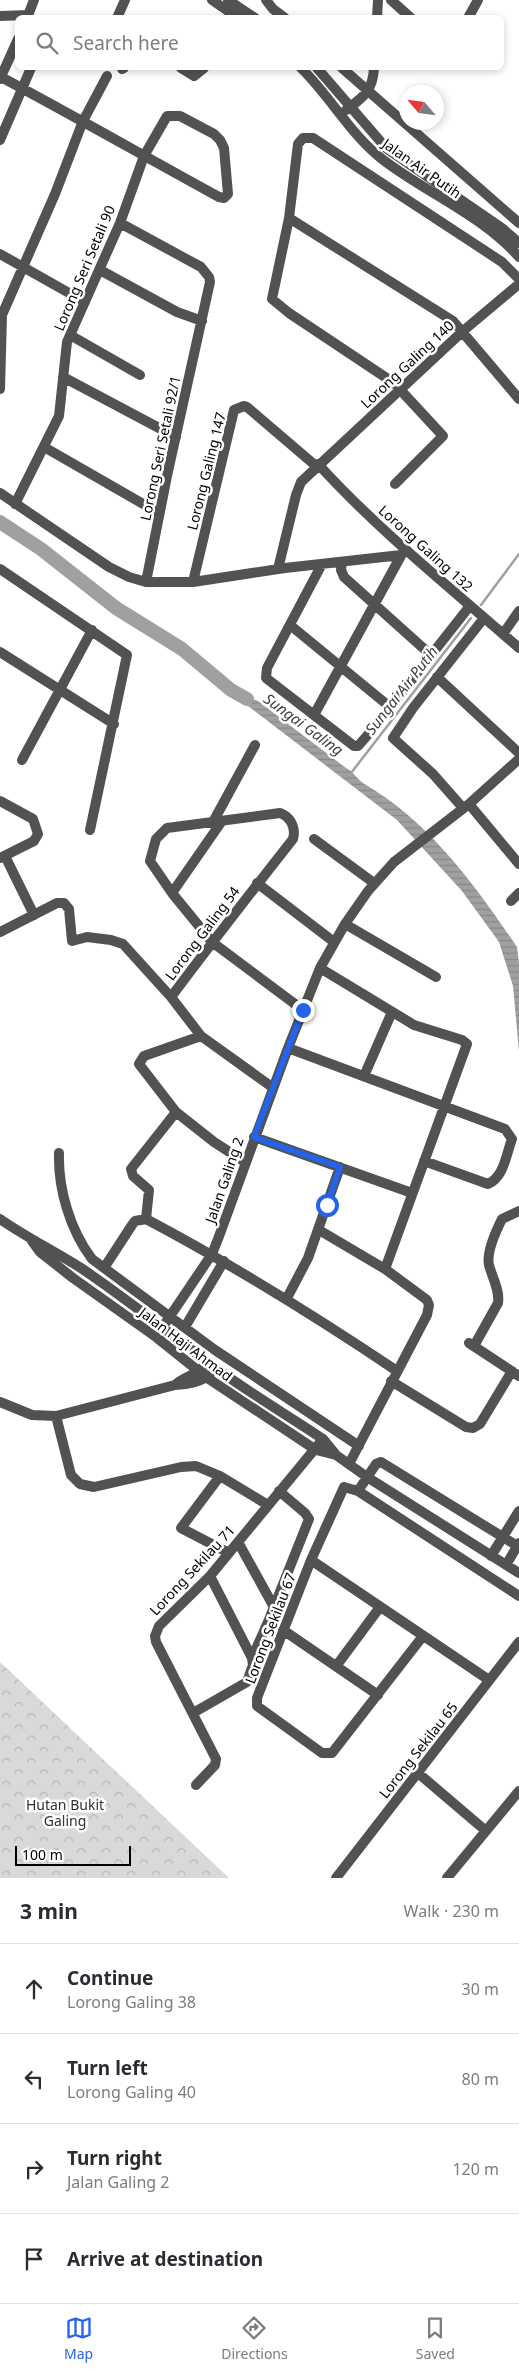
<!DOCTYPE html>
<html lang="en">
<head>
<meta charset="utf-8">
<style>
  body { margin:0; font-family:"Noto Sans",sans-serif; background:#f2f2f3; color:#2b2b33 }
  .compass { position:absolute; left:399px; top:85px; width:45px; height:45px; border-radius:50%; background:#fff; box-shadow:0 2px 8px #0003; rotate:298deg }
  .scale { position:absolute; left:15px; bottom:12px; width:116px; box-sizing:border-box; padding-left:5px; border:2px solid #000; border-top:0; font-size:14px; line-height:18px; white-space:nowrap; color:#000; -webkit-text-stroke:4px #fff; paint-order:stroke }
  .stop { position:absolute; width:15px; height:15px; margin:-11px; border:4px solid #2563eb; border-radius:50%; background:#fff }
  .stop.end { background:#2563eb; border-color:#fff; box-shadow:0 1px 5px #0008 }
  .list { margin:0; padding:0; list-style:none }
  h2 { display:flex; justify-content:space-between; align-items:center; height:65px; margin:0; padding:0 20px; font-size:21px }
  h2 small { font-size:16px; font-weight:400; color:#7c7c81 }
  .list li { display:grid; grid-template-columns:32px 1fr auto; gap:15px; align-items:center; box-sizing:border-box; height:90px; padding:0 20px; border-top:1px solid #e1e1e2 }
  .list b { display:block; font-size:19px; white-space:nowrap }
  .list p { margin:0; font-size:16px; white-space:nowrap; color:#7c7c81 }
  .list em { font-size:16px; font-style:normal; color:#7c7c81 }
  .icon { flex:none; width:28px; height:28px; fill:none; stroke:currentColor; stroke-width:2; stroke-linecap:round; stroke-linejoin:round }
  .map { position:relative; flex:none; width:519px; height:1878px; overflow:hidden }
  .search { position:absolute; background:#fff; box-shadow:0 2px 8px #0003; left:15px; right:15px; top:15px; height:55px; display:flex; align-items:center; gap:12px; box-sizing:border-box; padding:0 18px; border-radius:8px; color:#7c7c81; font-size:19px }
  .sheet { height:425px; background:#fff }
  nav { display:flex; justify-content:space-around; align-items:center; box-sizing:border-box; height:70px; border-top:1px solid #e1e1e2; background:#fff; font-size:14px; color:#7c7c81 }
  nav a { display:grid; justify-items:center; gap:2px }
  nav .on { color:#2563eb }
  .map>svg:first-child { display:block }
</style>
</head>
<body>
<div class="map">
<svg width="519" height="1878" viewBox="0 0 519 1878">
  <defs>
    <pattern id="forest-crowns" width="20" height="18" patternUnits="userSpaceOnUse" patternTransform="scale(1.25)"><rect width="20" height="18" fill="#d9d9d9"/><path d="M2 6a3 3 0 1 1 6 0M12 15a3 3 0 1 1 6 0" fill="none" stroke="#b8b8b8"/></pattern>
    <pattern id="water-rules" width="6" height="5" patternUnits="userSpaceOnUse" patternTransform="scale(1.25)"><rect width="6" height="5" fill="#a0a0a0"/><path d="M0 2.5h6" fill="none" stroke="#888"/></pattern>
  </defs>
  <rect width="100%" height="100%" fill="#fff"/>
  <path fill="url(#forest-crowns)" d="M0,1662L229,1878H0Z"/>
  <path fill="url(#water-rules)" d="M231,690L258,701L346,768C354,772 356,778 363,783C430,822 474,884 517,947L519,963V1051L513,986L499,942L462,891L397,820L248,706Z"/>
  <g fill="none" stroke-linecap="round" stroke-linejoin="round">
    <path stroke="#a0a0a0" stroke-width="2.5" d="M481,605L519,554
      M351,773L471,618"/>
    <path stroke="#a0a0a0" stroke-width="14" d="M0,522L41,549L116,608L182,649L231,690L247,699"/>
    <path stroke="#525252" stroke-width="10" d="M212,0L238,18
      M228,0L255,18
      M266,0L273,9L285,18
      M391,0L411,18
      M0,16L28,15
      M27,18L34,0
      M117,18L125,0
      M377,18L378,0
      M468,18L478,0
      M181,68L194,76L204,68
      M301,68C330,96 350,134 382,159C426,193 482,215 519,257
      M317,68L387,149L502,228L519,243
      M342,68L519,223
      M122,69L124,68
      M1,77C74,116 146,157 219,197L224,198L228,194L224,148L220,140L214,134L180,116H167L144,156L120,223L67,342L59,416L15,504
      M0,79L18,39
      M346,110C364,97 373,90 374,68
      M0,140L31,68
      M289,218L453,321L519,399
      M120,223L201,267L209,277L210,282L167,476L146,582
      M0,254L85,302
      M100,270L177,312L202,321
      M70,335L140,375
      M63,377L176,437
      M0,389L2,315L55,194L83,121L107,76
      M44,447L159,513
      M318,464C379,531 451,588 519,648
      M395,484L443,436L394,383L289,313L272,299L289,218L298,144L303,138H313L502,262L519,279
      M0,493L109,567L129,577L146,582H193L285,568L401,555
      M342,562L341,570L344,577L432,656
      M322,564L267,668L266,678L354,746H358L373,729L469,607
      M0,569L127,655L90,830
      M278,569L296,495L301,482L463,331L519,284
      M193,582L234,410L244,406L247,407L316,466
      M290,625L390,707
      M503,634L519,611
      M0,652L114,724
      M437,677L519,753
      M314,715L403,552
      M22,760L92,630
      M0,801L33,819L38,834L34,841L0,858
      M469,804L519,864
      M463,808L433,774L393,738L413,708L484,618
      M213,822L255,745
      M314,839L374,883
      M5,856L34,915
      M257,883L334,942
      M172,893L222,821
      M511,901L519,893
      M345,924L436,977
      M0,932L57,903H64L69,909L72,941L87,937L111,940L123,944L171,997L201,1036L272,1087
      M320,968L414,1025L462,1040L467,1044L385,1269
      M171,997C211,944 252,891 293,839C296,828 291,817 280,813L167,828L156,839L150,861L172,893L212,942L303,1010
      M201,1036L144,1056L139,1064L176,1112L214,1142L245,1162
      M288,1048L505,1129L512,1139C506,1155 504,1177 488,1184L424,1161
      M364,1076L392,1012
      M254,1137L412,1193
      M59,1153C58,1189 70,1230 92,1259L215,1350L359,1446
      M0,1219C26,1237 54,1251 81,1268C124,1297 165,1329 206,1361C243,1389 284,1413 323,1439L336,1455L367,1477L519,1573
      M146,1219L149,1190L133,1176L131,1169L176,1112
      M319,1230L385,1269L427,1300L429,1305L427,1315L349,1464
      M32,1241L40,1252L73,1278L156,1337L206,1377L316,1450L336,1455
      M104,1268L132,1225L135,1221L146,1219C233,1265 315,1316 397,1371
      M287,1298L308,1258L340,1167
      M185,1327L224,1261
      M156,1337L212,1254L218,1239L288,1048L320,968L345,924L368,891L394,862L469,804L519,759
      M469,1343L519,1376
      M474,1346L498,1303C500,1290 492,1277 489,1265C486,1252 496,1231 502,1219L519,1211
      M391,1381L466,1427L473,1428L480,1424L512,1371
      M175,1385C183,1377 196,1375 203,1367
      M0,1402L32,1415L56,1416L175,1385C186,1385 202,1382 210,1374
      M56,1416L71,1475L80,1484L94,1487L181,1467L196,1466L220,1476L268,1505
      M220,1476L181,1528L229,1553
      M358,1491L376,1464L381,1462L519,1547
      M238,1542L274,1607
      M491,1556L519,1511
      M311,1560L489,1680
      M506,1565L519,1543
      M283,1630L378,1695
      M423,1636L332,1753H322L257,1706V1698L311,1560L344,1487L358,1491L519,1596
      M252,1658L268,1622L309,1519L305,1513L279,1491
      M337,1665L380,1607
      M193,1713L247,1682L253,1665L252,1658L210,1576
      M418,1773L486,1831
      M196,1785L215,1765L216,1759L156,1642L155,1636L159,1626L210,1576L323,1439
      M336,1878L519,1642
      M447,1878L519,1791"/>
  </g>
  <g fill="none" stroke-linecap="round" stroke-linejoin="round">
    <path stroke="#2563eb" stroke-width="6" d="M303,1010L254,1137L340,1167L327,1205"/>
  </g>
  <g text-anchor="middle" dominant-baseline="central" stroke-width="5" stroke-linejoin="round" paint-order="stroke">
    <g font-size="14" fill="#000" stroke="#fff">
      <text transform="translate(422 168) rotate(35)">Jalan Air Putih</text>
      <text transform="translate(84 268) rotate(-67)">Lorong Seri Setali 90</text>
      <text transform="translate(407 364) rotate(-43)">Lorong Galing 140</text>
      <text transform="translate(160 448) rotate(-78)">Lorong Seri Setali 92/1</text>
      <text transform="translate(206 471) rotate(-76)">Lorong Galing 147</text>
      <text transform="translate(426 548) rotate(42)">Lorong Galing 132</text>
      <text transform="translate(202 933) rotate(-53)">Lorong Galing 54</text>
      <text transform="translate(224 1180) rotate(-71)">Jalan Galing 2</text>
      <text transform="translate(186 1344) rotate(37)">Jalan Haji Ahmad</text>
      <text transform="translate(192 1570) rotate(-47)">Lorong Sekilau 71</text>
      <text transform="translate(270 1628) rotate(-69)">Lorong Sekilau 67</text>
      <text transform="translate(418 1750) rotate(-52)">Lorong Sekilau 65</text>
    </g>
    <g font-size="14" fill="#303030" stroke="#fff">
      <text x="65" y="1804">Hutan Bukit<tspan x="65" dy="16">Galing</tspan></text>
    </g>
    <g font-size="15" font-style="italic" fill="#414141" stroke="#fff">
      <text transform="translate(401 690) rotate(-52)">Sungai Air Putih</text>
      <text transform="translate(304 724) rotate(36)">Sungai Galing</text>
    </g>
  </g>
</svg>
<svg class="compass" viewBox="-18 -18 36 36"><path d="M0-13l5 13h-10z" fill="#e53935"/><path d="M0 13l5-13h-10z" fill="#7c7c81"/></svg>
<div class="scale">100 m</div>
<div class="stop" style="left:327px;top:1205px"></div>
<div class="stop end" style="left:303px;top:1010px"></div>
<div class="search"><svg class="icon" aria-label="search" viewBox="0 0 24 24"><circle cx="10" cy="10" r="6"/><path d="M15 15l6 6"/></svg>Search here</div>
</div>
<section class="sheet">
<h2>3 min<small>Walk · 230 m</small></h2>
<ul class="list">
<li><svg class="icon" aria-label="ahead" viewBox="0 0 24 24"><path d="M12 20V5M6 11l6-6 6 6"/></svg><div><b>Continue</b><p>Lorong Galing 38</p></div><em>30 m</em></li>
<li><svg class="icon" aria-label="left" viewBox="0 0 24 24"><path d="M17 20v-9H6M10 6l-5 5 5 5"/></svg><div><b>Turn left</b><p>Lorong Galing 40</p></div><em>80 m</em></li>
<li><svg class="icon" aria-label="right" viewBox="0 0 24 24"><path d="M7 20v-9h11M14 6l5 5-5 5"/></svg><div><b>Turn right</b><p>Jalan Galing 2</p></div><em>120 m</em></li>
<li><svg class="icon" aria-label="arrive" viewBox="0 0 24 24"><path d="M6 21V4h12l-3 4 3 4H6"/></svg><div><b>Arrive at destination</b></div></li>
</ul>
</section>
<nav>
<a class="on"><svg class="icon" aria-label="map" viewBox="0 0 24 24"><path d="M3 6l6-2 6 2 6-2v14l-6 2-6-2-6 2zM9 4v14M15 6v14"/></svg>Map</a>
<a><svg class="icon" aria-label="directions" viewBox="0 0 24 24"><path d="M12 3l9 9-9 9-9-9zM9 14v-3h6M13 9l2 2-2 2"/></svg>Directions</a>
<a><svg class="icon" aria-label="saved" viewBox="0 0 24 24"><path d="M7 4h10v16l-5-4-5 4z"/></svg>Saved</a>
</nav>
</body>
</html>
